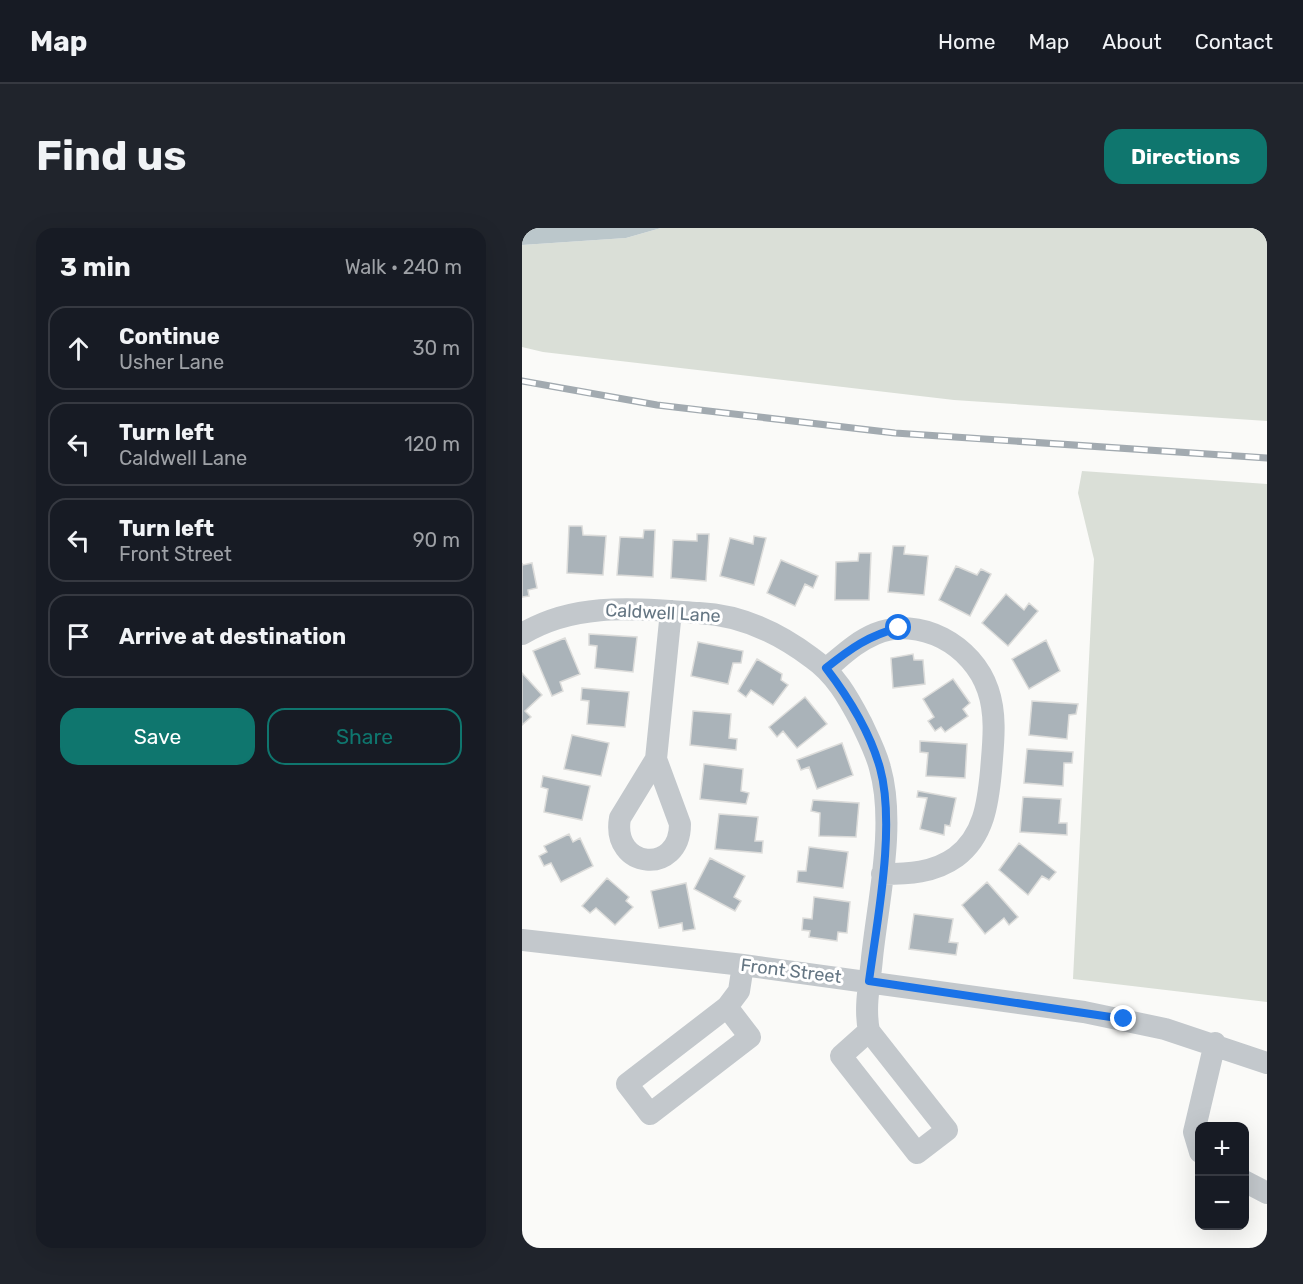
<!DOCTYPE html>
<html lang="en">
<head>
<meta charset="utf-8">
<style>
  body { margin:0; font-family:Rubik,sans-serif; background:#20242c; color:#f1f3f6 }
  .controls { position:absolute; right:18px; bottom:18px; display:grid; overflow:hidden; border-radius:12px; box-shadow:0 6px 24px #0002 }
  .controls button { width:54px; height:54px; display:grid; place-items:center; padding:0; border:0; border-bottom:2px solid #363941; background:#171b24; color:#f1f3f6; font:30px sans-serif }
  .stop { position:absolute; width:18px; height:18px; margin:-14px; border:4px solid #1a73e8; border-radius:50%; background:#fff }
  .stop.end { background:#1a73e8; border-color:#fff; box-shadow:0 2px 6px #0008 }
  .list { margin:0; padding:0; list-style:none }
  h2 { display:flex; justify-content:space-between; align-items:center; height:78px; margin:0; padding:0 24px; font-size:26px }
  h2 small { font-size:20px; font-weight:400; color:#9ea1a6 }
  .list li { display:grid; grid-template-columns:39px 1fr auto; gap:18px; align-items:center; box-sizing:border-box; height:84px; margin:0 12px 12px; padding:0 12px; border:2px solid #363941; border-radius:18px }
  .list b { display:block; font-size:22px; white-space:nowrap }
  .list p { margin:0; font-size:20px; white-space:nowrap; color:#9ea1a6 }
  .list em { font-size:20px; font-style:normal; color:#9ea1a6 }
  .actions { display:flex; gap:12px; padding:18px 24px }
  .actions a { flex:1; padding:14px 0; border:2px solid #0f766e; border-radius:18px; text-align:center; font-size:21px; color:#0f766e }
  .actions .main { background:#0f766e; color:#fff }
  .icon { flex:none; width:33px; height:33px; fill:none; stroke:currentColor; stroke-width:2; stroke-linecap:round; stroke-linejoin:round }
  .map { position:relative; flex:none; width:745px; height:1020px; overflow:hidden; border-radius:18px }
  header { display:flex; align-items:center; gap:36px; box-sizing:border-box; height:84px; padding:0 30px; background:#171b24; border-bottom:2px solid #363941 }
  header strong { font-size:28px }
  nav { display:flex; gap:33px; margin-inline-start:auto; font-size:21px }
  .intro { display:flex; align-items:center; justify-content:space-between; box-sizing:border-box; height:144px; padding:0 36px }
  h1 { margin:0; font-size:42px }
  .button { padding:15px 27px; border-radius:18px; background:#0f766e; color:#fff; font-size:21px; font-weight:700 }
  main { display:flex; gap:36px; padding:0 36px }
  aside { flex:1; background:#171b24; border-radius:18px; box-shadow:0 6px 24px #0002 }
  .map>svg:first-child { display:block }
</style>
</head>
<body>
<header>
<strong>Map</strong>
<nav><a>Home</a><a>Map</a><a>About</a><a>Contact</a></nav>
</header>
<div class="intro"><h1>Find us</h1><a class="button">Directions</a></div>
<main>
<aside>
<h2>3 min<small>Walk · 240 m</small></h2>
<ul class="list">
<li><svg class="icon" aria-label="ahead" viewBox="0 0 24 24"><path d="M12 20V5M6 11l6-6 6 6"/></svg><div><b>Continue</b><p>Usher Lane</p></div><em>30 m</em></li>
<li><svg class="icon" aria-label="left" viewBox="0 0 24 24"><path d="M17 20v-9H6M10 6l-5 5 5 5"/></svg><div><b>Turn left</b><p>Caldwell Lane</p></div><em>120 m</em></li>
<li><svg class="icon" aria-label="left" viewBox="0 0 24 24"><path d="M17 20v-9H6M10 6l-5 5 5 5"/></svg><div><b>Turn left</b><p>Front Street</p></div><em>90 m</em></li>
<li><svg class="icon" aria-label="arrive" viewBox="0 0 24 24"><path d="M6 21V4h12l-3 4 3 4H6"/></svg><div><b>Arrive at destination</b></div></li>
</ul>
<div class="actions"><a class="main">Save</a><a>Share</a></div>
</aside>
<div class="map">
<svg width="745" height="1020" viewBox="0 0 745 1020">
  <rect width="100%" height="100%" fill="#fafaf8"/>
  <path fill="#dadfd7" d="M139,0H745V193L432,172L21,124L0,119V17L104,10Z
    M560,243L745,256V774L551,751L572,331L556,265Z"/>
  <path fill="#bbc7cb" d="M0,0H139L104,10L0,17Z"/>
  <path fill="#aab3b9" stroke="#dcdcda" stroke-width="1.5" d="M47,298H60L61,307L84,308L81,347L45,345Z
    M122,302H133L131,349L95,347L98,309L121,310Z
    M175,306H187L184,353L149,350L151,312L175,313Z
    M232,308L244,310L232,357L198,348L208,310L231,316Z
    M371,318H383L382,326L406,328L402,367L366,364Z
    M337,325H349L347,372H313L314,334L336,333Z
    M259,332L296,348L291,360L283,356L273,378L245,365Z
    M0,335L1,337L10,335L15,360L6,362L7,368L0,369Z
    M434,338L455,347L459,341L469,346L448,388L417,372Z
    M484,366L502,382L507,375L516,383L486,418L460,395Z
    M67,406L115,409L111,444L73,440L75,418L67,417Z
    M43,410L58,446L38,454L41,463L30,468L11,423Z
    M524,412L538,443L507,461L490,431Z
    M176,414L221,423L219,435H211L206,456L169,448Z
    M391,426L392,432H401L403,456L371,460L369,430Z
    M235,431L260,446L259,452L266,457L251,477L229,462L224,469L216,463Z
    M0,445L20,467L3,483L9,489L0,497Z
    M431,451L448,475L441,481L446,488L423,504L419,499L413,503L406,493L412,489L401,471Z
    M60,460L107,464L103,499L65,496L67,473L59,472Z
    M283,469L305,496L275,520L261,503L255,509L247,499Z
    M510,473L556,476L554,486L547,487L545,511L507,507Z
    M171,483L209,486L207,510L215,511L214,522L168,517Z
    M50,507L87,515L79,548L42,541Z
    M398,513L445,516L443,550L404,548L406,525L398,524Z
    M320,515L331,547L295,561L287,539L279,542L275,532Z
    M505,521L551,524L550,535H542L541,558L502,555Z
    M182,536L221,541L219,563L227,565L224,576L178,571Z
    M21,548L68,558L60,592L22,584L26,561L19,559Z
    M396,563L434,570L428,598L423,597L422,607L398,601L405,570L395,569Z
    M501,569L539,571L537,595H545V607L498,604Z
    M291,572L337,575L334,609L297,608L298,585L289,583Z
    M197,586L236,589L233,613H241L240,625L193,621Z
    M47,606L51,614L58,610L71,638L39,654L29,635L22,638L17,628L25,624L22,618Z
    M497,615L534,644L527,652L520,648L506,667L477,642Z
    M287,619L326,624L321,660L275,654L276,643H284Z
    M188,630L223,648L212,669L219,673L213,683L172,661Z
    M85,650L107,669L104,673L111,679L93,697L74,680L68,685L60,678Z
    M465,654L496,689L487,697L482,690L463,706L440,677Z
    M164,655L173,701L161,703L160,695L137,700L129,663Z
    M292,669L328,674L325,705L316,704L315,713L287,709L288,703L280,702L281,690L290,691Z
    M392,686L431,691L427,714L436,715L434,727L387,721Z"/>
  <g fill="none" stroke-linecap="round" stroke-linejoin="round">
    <path stroke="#c3c8cc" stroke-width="22" d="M0,406C55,373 116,381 177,385C219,387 257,405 290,430C313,446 326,469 339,494C346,509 354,524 358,540C374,597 356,672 350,730C348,755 342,778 347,803L319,828L395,925L425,902L347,803
      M305,440C320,428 334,414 353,406C397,387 451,417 466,462C475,488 471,517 469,543C466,575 462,608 434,629C412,645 386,646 360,646
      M134,531L158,596C158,648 89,641 98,590L134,531L149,383
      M0,712L221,737L562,784L643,801L745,835
      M205,779L228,809L128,886L105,856L205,779L217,763L221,737
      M678,924L672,904L693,815
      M722,953L745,965"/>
    <defs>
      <path id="rail" d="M0,153L135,177L373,205L745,230"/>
    </defs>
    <use href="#rail" stroke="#a2aab0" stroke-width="7"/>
    <use href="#rail" stroke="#fff" stroke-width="4.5" stroke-dasharray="14" stroke-linecap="butt"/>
  </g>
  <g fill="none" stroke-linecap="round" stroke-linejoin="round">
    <path stroke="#1a73e8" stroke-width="8" d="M377,400C347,407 328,421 304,440C327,470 348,504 358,540C374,598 355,693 347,753L602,791"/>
  </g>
  <g text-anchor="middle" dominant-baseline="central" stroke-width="6" stroke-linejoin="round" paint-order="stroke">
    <g font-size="18" fill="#657683" stroke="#fff">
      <text transform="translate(141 385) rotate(3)">Caldwell Lane</text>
      <text transform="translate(269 743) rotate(7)">Front Street</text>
    </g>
  </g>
</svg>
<div class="controls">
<button>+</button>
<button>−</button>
</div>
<div class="stop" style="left:377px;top:400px"></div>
<div class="stop end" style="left:602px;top:791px"></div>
</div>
</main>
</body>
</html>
